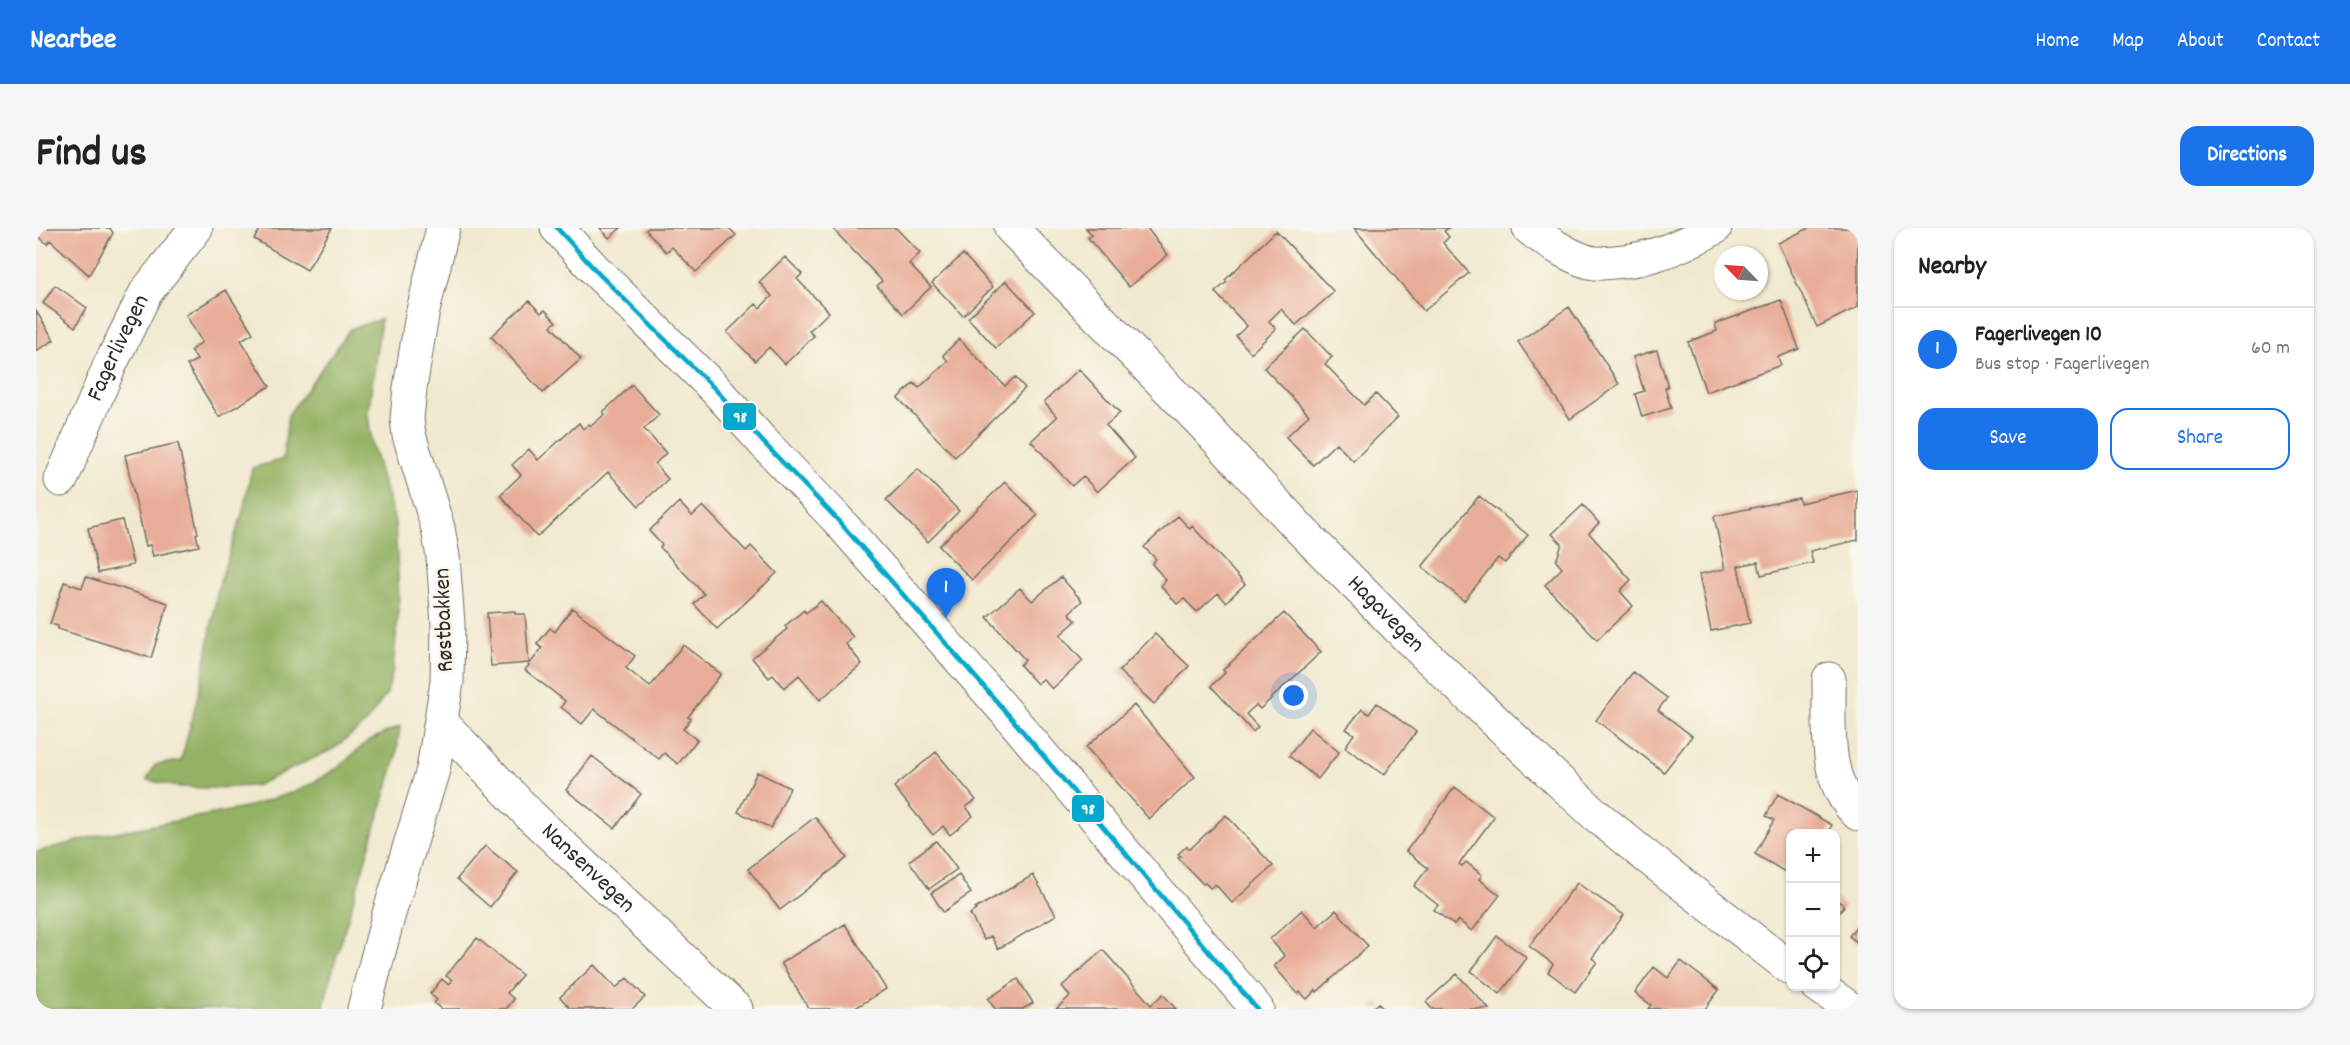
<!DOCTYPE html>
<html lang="en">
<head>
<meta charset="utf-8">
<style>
  body { margin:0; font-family:Dekko,sans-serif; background:#f6f6f6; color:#222 }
  .controls { position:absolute; right:18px; bottom:18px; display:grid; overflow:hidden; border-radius:12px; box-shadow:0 2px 4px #0004 }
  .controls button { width:54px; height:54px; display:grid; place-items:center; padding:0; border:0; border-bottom:2px solid #e0e0e0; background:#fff; color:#222; font:30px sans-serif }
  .compass { position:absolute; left:1678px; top:18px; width:54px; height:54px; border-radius:50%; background:#fff; box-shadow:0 2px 4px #0004; rotate:295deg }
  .you { position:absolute; left:1258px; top:468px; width:21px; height:21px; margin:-15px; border:4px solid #fff; border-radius:50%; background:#1a73e8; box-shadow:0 0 0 9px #1a73e833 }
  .badge { display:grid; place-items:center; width:39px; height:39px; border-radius:50%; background:#1a73e8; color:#fff; font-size:20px; font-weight:700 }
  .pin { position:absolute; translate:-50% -50px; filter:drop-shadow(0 2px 3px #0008) }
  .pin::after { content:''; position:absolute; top:32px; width:21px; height:18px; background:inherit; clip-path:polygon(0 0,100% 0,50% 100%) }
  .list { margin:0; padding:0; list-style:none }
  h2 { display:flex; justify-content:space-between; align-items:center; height:78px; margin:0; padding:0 24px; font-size:26px }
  h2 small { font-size:20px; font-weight:400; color:#767676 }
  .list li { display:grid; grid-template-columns:39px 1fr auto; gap:18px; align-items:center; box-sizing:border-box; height:84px; padding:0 24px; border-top:2px solid #e0e0e0 }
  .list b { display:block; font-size:22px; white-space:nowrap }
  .list p { margin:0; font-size:20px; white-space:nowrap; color:#767676 }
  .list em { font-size:20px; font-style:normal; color:#767676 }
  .actions { display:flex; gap:12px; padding:18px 24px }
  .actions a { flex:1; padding:14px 0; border:2px solid #1a73e8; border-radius:18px; text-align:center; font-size:21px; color:#1a73e8 }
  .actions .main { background:#1a73e8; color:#fff }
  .icon { flex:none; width:33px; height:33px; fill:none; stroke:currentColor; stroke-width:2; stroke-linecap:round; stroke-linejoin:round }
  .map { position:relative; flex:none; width:1822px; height:781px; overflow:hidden; border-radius:18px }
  header { display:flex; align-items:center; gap:36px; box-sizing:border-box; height:84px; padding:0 30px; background:#1a73e8; color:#fff }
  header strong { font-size:28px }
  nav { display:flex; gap:33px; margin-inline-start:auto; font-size:21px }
  .intro { display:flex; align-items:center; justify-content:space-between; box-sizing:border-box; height:144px; padding:0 36px }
  h1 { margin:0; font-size:42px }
  .button { padding:15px 27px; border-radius:18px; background:#1a73e8; color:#fff; font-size:21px; font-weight:700 }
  main { display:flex; gap:36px; padding:0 36px }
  aside { flex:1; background:#fff; border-radius:18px; box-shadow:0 2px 4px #0004 }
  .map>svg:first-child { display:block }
</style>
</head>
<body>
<header>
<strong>Nearbee</strong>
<nav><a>Home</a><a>Map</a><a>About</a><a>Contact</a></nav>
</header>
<div class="intro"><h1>Find us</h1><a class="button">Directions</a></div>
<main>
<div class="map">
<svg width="1822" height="781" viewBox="0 0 1822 781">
  <rect width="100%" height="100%" fill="#fbf7ec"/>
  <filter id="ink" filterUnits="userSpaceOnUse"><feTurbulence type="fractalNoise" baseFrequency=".0167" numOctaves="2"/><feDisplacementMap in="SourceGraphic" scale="12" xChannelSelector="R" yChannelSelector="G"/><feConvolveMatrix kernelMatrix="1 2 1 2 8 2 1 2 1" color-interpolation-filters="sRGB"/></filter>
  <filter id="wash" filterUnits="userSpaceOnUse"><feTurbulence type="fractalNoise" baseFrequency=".008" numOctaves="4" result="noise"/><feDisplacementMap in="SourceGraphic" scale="24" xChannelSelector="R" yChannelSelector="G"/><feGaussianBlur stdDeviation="1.35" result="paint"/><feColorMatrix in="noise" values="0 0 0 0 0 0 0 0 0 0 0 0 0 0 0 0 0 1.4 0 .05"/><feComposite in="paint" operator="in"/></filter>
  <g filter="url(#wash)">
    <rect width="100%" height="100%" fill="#f1e9cf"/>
    <path fill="#94b265" stroke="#606e48" stroke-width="1.5" d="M345,91L332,186L336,216L359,294L362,347L363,376L357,441L351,465L330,495L297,521L219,558L174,560L145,559L111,552L119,537L145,533L166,451L182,360L207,283L216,240L247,231L252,187L314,101Z
      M364,498L360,530L297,740L287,781H0V624L64,607L204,581L264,562L302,540L332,513Z"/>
    <g id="blocks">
      <path fill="#e8ad98" d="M0,0H74L77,5L53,47L14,12L11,16L0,6Z
        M225,0H296L271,42L218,11Z
        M564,0H585L573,10Z
        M612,0H693L700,7L660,44L636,19L630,24L610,2Z
        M796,0H860L884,25L873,36L895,59L867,86L841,58L846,53Z
        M1050,0H1111L1132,27L1093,59L1052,10L1056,7Z
        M1318,0H1413L1408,3L1413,9L1407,15L1433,45L1388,83Z
        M1773,0H1822V79L1781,99L1742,15Z
        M1240,3L1298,64L1260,97L1245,81L1233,93L1240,101L1215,125L1200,108L1211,98L1179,64L1191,54L1189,52Z
        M927,26L957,59L927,88L896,55Z
        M749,29L766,46L761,51L793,84L773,103L778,108L749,136L733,119L719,133L691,104L720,76L724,80L736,68L723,54Z
        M970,53L999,84L960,120L932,90Z
        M19,57L51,80L39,99L7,75Z
        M190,62L217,105L205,112L234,158L183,189L151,137L161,132L155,122L166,114L150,87Z
        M1745,72L1763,121L1742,129L1745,137L1670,164L1652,114L1681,103L1679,96Z
        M493,73L505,85L509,82L520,94L515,98L545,131L507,165L455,108Z
        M1533,79L1583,156L1534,191L1482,114Z
        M0,83L18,112L0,123Z
        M1269,101L1296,129L1289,136L1328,177L1340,166L1362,189L1317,233L1300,215L1277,237L1250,209L1273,187L1228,140Z
        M923,111L969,158L979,149L989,160L919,229L862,170L878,155L883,160L898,146L912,133L907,127Z
        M1621,122L1632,159L1629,160L1635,180L1606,189L1599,166L1608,163L1597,129Z
        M1043,141L1084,185L1070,197L1099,230L1061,264L1047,248L1036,258L995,213L1021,189L1008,174Z
        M596,157L623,187L608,201L630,225L619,236L632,251L603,278L572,244L501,309L464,267L485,247L476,237L493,221L502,232L543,195L547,201L553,196L555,198L569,186L567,184Z
        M142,215L162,305L160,306L163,318L117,328L114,317L110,318L89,227Z
        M882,241L923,283L892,314L850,272Z
        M969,254L1002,287L936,352L903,318Z
        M1822,262V312L1774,323L1777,335L1725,347L1722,334L1702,338L1714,395L1675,403L1663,346L1689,341L1678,288L1763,270L1764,275Z
        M1443,268L1492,307L1469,335L1462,330L1428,373L1386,339Z
        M643,274L656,288L667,278L710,323L715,318L741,345L681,401L658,376L668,366L624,319L626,317L613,303Z
        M1547,277L1563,295L1553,305L1595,352L1584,363L1597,378L1561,412L1509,357L1526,340L1520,333L1526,316L1516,306Z
        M1142,288L1154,301L1156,298L1209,356L1190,374L1182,365L1161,384L1148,371L1141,376L1125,358L1130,352L1116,336L1120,331L1108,319Z
        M86,292L97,337L62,345L52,300Z
        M50,349L132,375L115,430L22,401V398L14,396L28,354L46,360Z
        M1025,349L1046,373L1033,385L1040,393L1024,407L1047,433L1016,461L1007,451L1001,456L984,437L989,432L951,389L984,360L996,373Z
        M785,373L817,409L810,416L826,436L784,472L763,447L748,460L737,447L733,450L716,430L751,401L749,398L768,382L770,385Z
        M536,380L599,428L590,440L614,459L647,417L685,446L652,489L655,491L647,501L661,512L642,536L628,525L623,531L558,481L546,496L525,479L529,473L489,442L506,420L501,416L514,400L519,404Z
        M479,383V386H489L493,435L455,438L451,385Z
        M1248,385L1285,424L1224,481L1220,477L1210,486L1222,499L1217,504L1175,458L1189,445L1187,442Z
        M1119,406L1153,438L1118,476L1083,443Z
        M1597,444L1631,470L1622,482L1656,508L1628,544L1560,492Z
        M1341,475L1380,504L1348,547L1309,519L1318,506L1310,501L1326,481L1333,486Z
        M1098,477L1159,549L1113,591L1050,519Z
        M1274,500L1303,524L1282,551L1253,528Z
        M900,524L940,572L930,579L937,588L914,607L907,598L897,607L858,559Z
        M556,528L605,566L579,600L530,562Z
        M721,544L754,560L735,600L702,584Z
        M1419,559L1458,589L1423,636L1426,638L1430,634L1446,647L1443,651L1464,667L1436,703L1422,692L1418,697L1398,682L1402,677L1378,658L1392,640L1370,623Z
        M1742,566L1796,597L1791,606H1754V647L1719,626L1738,592L1730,588Z
        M1190,587L1237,638L1196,675L1179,656L1174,660L1169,655L1167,656L1142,630L1145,628L1142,626L1151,618L1154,621Z
        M779,589L811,630L744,682L712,641Z
        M900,613L921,641L893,661L873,633Z
        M449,618L482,644L454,679L421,651Z
        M923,647L935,665L907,684L895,665Z
        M997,647L1020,687L962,721L955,708L948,712L934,686L940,682L939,681Z
        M1541,655L1588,687L1556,730L1561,734L1539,764L1512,744L1517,736L1493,718Z
        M1800,671L1808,678L1800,689Z
        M1266,682L1281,699L1300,682L1332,718L1281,764L1280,762L1271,771L1264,764L1262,766L1238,738L1249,728L1234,711Z
        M809,696L850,761L818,781H773L745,735Z
        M1822,696V715L1813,708Z
        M1461,708L1491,730L1464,766L1435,743Z
        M441,710L486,747L471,765L478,771L470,781H405L398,775L401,772L394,766L406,751L413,757L416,752L410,748Z
        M1067,722L1115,777L1127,766L1140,781H1020L1034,768L1026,758Z
        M1645,733L1683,762L1669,781H1612L1615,777L1599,765L1618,739L1632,750Z
        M558,737L580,760L591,750L609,769L596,781H535L524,769Z
        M1421,746L1453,781H1396L1390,774Z
        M982,751L997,775L987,781H959L952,771Z
        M1342,775L1347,781H1335Z"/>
    </g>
  </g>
  <g filter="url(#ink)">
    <use href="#blocks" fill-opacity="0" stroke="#706e64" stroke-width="1.5"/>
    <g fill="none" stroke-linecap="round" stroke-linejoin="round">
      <defs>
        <g id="minor">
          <path d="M521,0L562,45L680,162L728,215L800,290L977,492L1221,781"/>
          <path id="s1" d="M975,0L1165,194L1266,303L1372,410L1497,529L1561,588L1606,625L1754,740"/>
          <path d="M1493,0C1508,12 1540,33 1559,35C1565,36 1572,34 1578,34C1615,32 1646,18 1679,0"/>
          <path id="s2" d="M25,252L74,137L110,64L160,0"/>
          <path d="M1793,451C1794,496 1786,552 1822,586"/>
          <path id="s3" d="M406,495L494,587L700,781"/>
          <path d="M1782,758L1815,781"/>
          <path d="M328,781L352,689L397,542L411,454L412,396L407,329L402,300L373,207L371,191L374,160L386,87L407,0"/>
        </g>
      </defs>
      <use href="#minor" stroke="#706e64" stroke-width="35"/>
      <use href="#minor" stroke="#fff" stroke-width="33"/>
      <defs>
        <path id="bus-1" d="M521,0L562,45L680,162L728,215L800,290L977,492L1221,781"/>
      </defs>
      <use href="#bus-1" stroke="#fbf7ec" stroke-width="9"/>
      <use href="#bus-1" stroke="#00a9ce" stroke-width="4.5"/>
    </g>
  </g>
  <g text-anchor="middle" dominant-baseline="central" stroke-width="6" stroke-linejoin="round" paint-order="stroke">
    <g font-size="24" fill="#2b2b2b" stroke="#fbf7ec">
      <text stroke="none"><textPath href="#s2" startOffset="144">Fagerlivegen</textPath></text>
      <text stroke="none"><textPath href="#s1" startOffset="538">Hagavegen</textPath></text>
      <text transform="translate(409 392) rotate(-92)">Røstbakken</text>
      <text stroke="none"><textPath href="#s3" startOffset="206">Nansenvegen</textPath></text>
    </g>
  </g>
  <g stroke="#fbf7ec" stroke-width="2">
    <rect x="686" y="174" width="35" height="29" rx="6" fill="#00a9ce"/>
    <rect x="1035" y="566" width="34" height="29" rx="6" fill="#00a9ce"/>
  </g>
  <g font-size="16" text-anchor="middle" font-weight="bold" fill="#fff">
    <text x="704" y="194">98</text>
    <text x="1052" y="586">98</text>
  </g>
</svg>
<div class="controls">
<button>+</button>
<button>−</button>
<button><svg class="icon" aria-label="locate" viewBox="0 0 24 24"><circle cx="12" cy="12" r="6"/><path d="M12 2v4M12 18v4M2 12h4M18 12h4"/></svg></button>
</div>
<svg class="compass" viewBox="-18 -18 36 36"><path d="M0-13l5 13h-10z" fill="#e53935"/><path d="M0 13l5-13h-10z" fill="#767676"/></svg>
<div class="you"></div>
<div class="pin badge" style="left:910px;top:390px">1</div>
</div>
<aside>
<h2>Nearby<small></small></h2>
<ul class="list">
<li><span class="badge">1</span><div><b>Fagerlivegen 10</b><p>Bus stop · Fagerlivegen</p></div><em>60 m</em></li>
</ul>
<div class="actions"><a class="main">Save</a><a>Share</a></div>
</aside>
</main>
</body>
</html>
